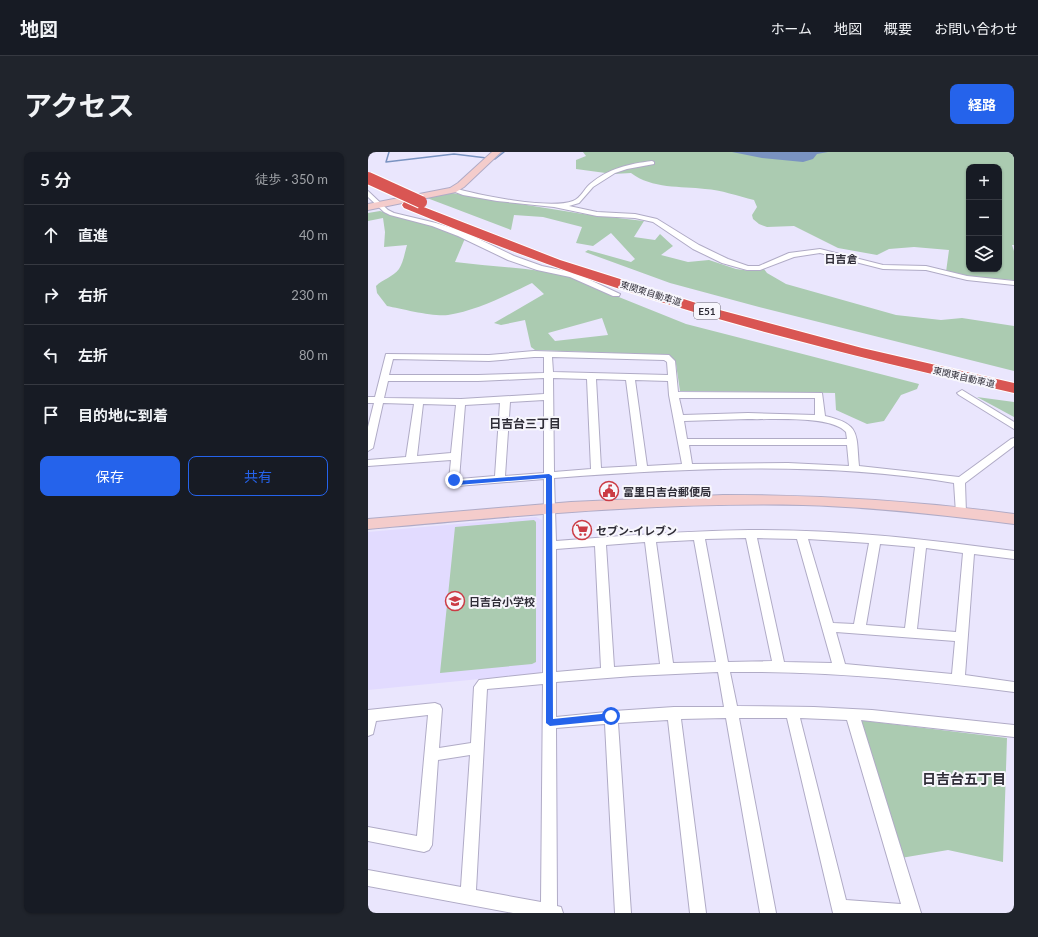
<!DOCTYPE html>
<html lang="ja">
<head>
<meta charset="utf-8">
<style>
  body { margin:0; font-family:Lato,"Noto Sans JP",sans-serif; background:#20242c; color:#f1f3f6 }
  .controls { position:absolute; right:12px; top:12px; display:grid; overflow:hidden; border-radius:8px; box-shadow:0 1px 3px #0004 }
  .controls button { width:36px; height:36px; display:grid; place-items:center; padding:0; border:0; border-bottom:1px solid #363941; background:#171b24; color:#f1f3f6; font:20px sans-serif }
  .stop { position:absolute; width:12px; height:12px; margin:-9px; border:3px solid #2563eb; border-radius:50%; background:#fff }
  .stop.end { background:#2563eb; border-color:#fff; box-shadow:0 1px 4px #0008 }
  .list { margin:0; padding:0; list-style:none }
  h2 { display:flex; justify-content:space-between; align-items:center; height:52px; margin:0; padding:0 16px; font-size:17px }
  h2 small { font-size:13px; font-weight:400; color:#9ea1a6 }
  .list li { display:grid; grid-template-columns:26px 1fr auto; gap:12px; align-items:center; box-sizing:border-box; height:60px; padding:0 16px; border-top:1px solid #363941 }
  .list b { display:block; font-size:15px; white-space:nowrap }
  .list em { font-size:13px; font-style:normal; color:#9ea1a6 }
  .actions { display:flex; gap:8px; padding:12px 16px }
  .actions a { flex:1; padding:9px 0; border:1px solid #2563eb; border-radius:8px; text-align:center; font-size:14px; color:#2563eb }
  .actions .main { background:#2563eb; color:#fff }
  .icon { flex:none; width:22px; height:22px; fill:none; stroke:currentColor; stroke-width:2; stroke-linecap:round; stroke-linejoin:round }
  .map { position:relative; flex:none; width:646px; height:761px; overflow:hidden; border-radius:8px }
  header { display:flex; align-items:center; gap:24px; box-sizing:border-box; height:56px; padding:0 20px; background:#171b24; border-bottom:1px solid #363941 }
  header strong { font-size:19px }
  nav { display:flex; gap:22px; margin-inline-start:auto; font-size:14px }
  .intro { display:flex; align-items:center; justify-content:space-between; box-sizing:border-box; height:96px; padding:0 24px }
  h1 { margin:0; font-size:28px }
  .button { padding:10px 18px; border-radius:8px; background:#2563eb; color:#fff; font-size:14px; font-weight:700 }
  main { display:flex; gap:24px; padding:0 24px }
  aside { flex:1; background:#171b24; border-radius:8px; box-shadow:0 1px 3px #0004 }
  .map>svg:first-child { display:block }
</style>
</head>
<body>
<header>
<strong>地図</strong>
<nav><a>ホーム</a><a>地図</a><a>概要</a><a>お問い合わせ</a></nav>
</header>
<div class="intro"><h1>アクセス</h1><a class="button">経路</a></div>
<main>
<aside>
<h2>5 分<small>徒歩 · 350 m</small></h2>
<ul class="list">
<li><svg class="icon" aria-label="ahead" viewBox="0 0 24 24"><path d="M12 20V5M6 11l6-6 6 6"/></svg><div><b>直進</b></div><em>40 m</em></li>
<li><svg class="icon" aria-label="right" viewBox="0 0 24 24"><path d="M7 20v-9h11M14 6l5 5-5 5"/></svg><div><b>右折</b></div><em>230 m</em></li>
<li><svg class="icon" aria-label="left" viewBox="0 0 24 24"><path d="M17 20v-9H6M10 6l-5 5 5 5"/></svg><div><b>左折</b></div><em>80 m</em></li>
<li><svg class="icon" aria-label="arrive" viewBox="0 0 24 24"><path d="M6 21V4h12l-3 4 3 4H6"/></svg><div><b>目的地に到着</b></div></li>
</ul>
<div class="actions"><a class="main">保存</a><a>共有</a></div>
</aside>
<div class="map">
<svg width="646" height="761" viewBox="0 0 646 761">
  <rect width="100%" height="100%" fill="#eae6fd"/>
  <path fill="#e2dbff" d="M168,365L174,368L173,521L0,538V380Z"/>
  <path fill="#abcbb1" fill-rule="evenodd" d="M215,0H646V93H644L646,99V128C624,127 603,130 582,125L578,120L581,98L546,95L521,97L509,103L470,96L426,74L399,75L391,72L385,67L384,63L389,55L386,48C370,44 353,38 337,37C313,34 284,37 263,21L245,22L208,17V8L218,4ZM601,15H631V117H601Z
    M84,41L215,62L276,69L266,85L287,88L292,82L305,94L293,103L320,110L341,108L368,117L383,119L396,117L399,121L418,132L528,163L573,168L594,166L646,174V219L391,155L302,131L217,100L220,98L263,110L267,107L243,81L225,94L208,91L214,75L175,65L146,63L143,78L59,46Z
    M12,59L98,84L87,110C124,115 164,115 201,125L318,172L551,232L549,237L533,243L516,269L499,272L468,258L467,241L312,239L308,212L300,203L167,198L163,195L157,168L133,173L126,171L176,142L164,131C139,143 108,159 80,163C66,165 34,157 19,154L9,141L8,134C15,127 25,125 31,117C35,111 37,100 39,93L16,95L17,80L15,66L0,69V61ZM234,166L240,183L187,189L180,181Z
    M609,245L646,250V265Z
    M166,368L168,370V510L164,512L72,521L87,375Z
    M490,568L639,586L635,710L580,698L533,706Z"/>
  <path fill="#7a93c1" d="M364,0H460L449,2L445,7L435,10L394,6Z"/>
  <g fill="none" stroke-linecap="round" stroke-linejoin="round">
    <path stroke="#7a93c1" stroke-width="1.5" d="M21,0L18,10L86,2L127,7L136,0"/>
    <defs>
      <path id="street" d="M284,9L286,10V12L259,17L247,21L225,35L211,51L201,54L229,60L267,62L289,67L331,93L360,107L380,114H391L421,101L452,97L515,113L558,114L599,124L646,129V133L599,128L558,118L515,117L452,101L426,105L392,118H379L354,111L325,97L285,70L267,66L229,64L186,55L129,49L95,43L82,38L85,36C111,43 181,58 205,49C213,46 216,37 222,32C241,16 261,12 284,9Z
        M0,39L20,58L26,61L68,71L96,80L146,104L174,114L207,121L252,142L251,144H245L202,125L169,118L140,108L90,84L64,74L22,63L16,60L0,45Z
        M166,199L301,203L307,209L310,240L454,241L457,264C493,272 488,282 491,314L591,325L643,287L646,286V294L597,331L598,361L597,364H589L588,361L586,331C455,309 318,316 186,326L188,389C252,384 316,379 381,378C470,377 558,387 646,399V407L606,402L597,523L646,530V540C551,528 458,519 362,520L369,554L446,555L504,558L646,573V585L493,568L553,761H465L419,566H371L408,761H392L358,566L313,567L338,761H322L300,568L250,571L263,761H247L237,572L188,576L189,754L193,755L195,761H145L0,734V718L93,735L102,603L70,608L64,693L61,698L56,700L0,689V675L49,684L60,563L8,569L5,582L0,584V558L67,551L72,553L74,557L71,596L103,591L106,535L111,528L175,521L176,327L89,334L85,333L81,328L83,308L0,314V308L38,305L46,252L15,251L5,296L0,299V275L6,251H0V245H7L18,202L121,203ZM166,205H176V221L110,223H21L25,207L121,209ZM184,205L296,208L299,210L300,223L185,220ZM176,226V242L93,247L16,246L20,229H110ZM185,226L219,227L223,317L186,320ZM228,227L258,228L269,314L233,316ZM267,228L300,229L301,243L314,312L279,314ZM311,246H447V263L380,261L315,263ZM176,248V321L137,324L142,250ZM132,251L127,324L91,327L97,253ZM55,252L88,253L83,301L49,304ZM380,267C403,268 463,263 478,280L479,287H319L316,269ZM321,293H479L481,314L420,311L324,312ZM378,386L404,509L360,510L337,387ZM389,386L429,387L464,511L416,510ZM440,387L501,391L486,472L465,471ZM326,388L348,510L305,511L288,390ZM277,390L292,512L246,515L238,393ZM512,392L547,395L537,476L498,473ZM227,394L233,516L188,520V397ZM558,396L595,401L588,480L549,477ZM468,480L587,489L584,522L477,512ZM350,520L356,555H306L246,559L243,558L238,560L188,565V530L265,524ZM175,532L173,750L108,738L119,537ZM432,566L479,568L533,752L478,748Z
        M594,238L646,270V277L591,243L589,241Z"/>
      <path id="secondary" d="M124,0H133L96,35L88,40L0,58V52L82,36L90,31Z
        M355,343C453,343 549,349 646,362V372C576,363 506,355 435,353C290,350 145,364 0,377V367L203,350Z"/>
      <path id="highway" d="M40,49L192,108L344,156L494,196L646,231V241C516,211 385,180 258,139C183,115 109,86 36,56L34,53L36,50Z"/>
    </defs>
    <use href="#street" stroke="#b0abc6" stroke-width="2"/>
    <use href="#secondary" stroke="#b0abc6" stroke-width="2"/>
    <use href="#highway" stroke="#fff" stroke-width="2"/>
    <use href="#street" fill="#fff" fill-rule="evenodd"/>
    <use href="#secondary" fill="#f4cccb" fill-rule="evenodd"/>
    <use href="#highway" fill="#d95653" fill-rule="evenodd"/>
    <defs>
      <path id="highway-bridge" d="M0,26L53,50"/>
    </defs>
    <use href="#highway-bridge" stroke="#fff" stroke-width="14" stroke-linecap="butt"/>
    <use href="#highway-bridge" stroke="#d95653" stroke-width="12"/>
  </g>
  <path fill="#2563eb" d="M181,322L184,324L185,567L243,561L247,564L243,568L182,574L178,571V326L89,333L83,328L86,326L90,329Z"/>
  <defs>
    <symbol id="civic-ring" viewBox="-11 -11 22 22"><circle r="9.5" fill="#f7f6fc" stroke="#cb3b45" stroke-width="1.5"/><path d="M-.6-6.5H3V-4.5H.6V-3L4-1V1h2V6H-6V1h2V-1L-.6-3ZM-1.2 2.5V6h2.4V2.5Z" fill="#cb3b45"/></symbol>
    <symbol id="supermarket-ring" viewBox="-11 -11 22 22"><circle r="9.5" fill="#f7f6fc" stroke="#cb3b45" stroke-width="1.5"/><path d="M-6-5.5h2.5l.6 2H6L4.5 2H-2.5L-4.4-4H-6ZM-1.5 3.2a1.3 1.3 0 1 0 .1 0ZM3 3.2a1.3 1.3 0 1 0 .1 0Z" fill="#cb3b45"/></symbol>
    <symbol id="school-ring" viewBox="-11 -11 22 22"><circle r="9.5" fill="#f7f6fc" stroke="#cb3b45" stroke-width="1.5"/><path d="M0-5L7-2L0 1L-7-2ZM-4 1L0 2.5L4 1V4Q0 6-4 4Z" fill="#cb3b45"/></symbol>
  </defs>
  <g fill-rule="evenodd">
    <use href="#civic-ring" x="230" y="328" width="22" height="22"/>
    <use href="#supermarket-ring" x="203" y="367" width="22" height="22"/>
    <use href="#school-ring" x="76" y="438" width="22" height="22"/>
  </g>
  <g text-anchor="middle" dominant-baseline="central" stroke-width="4" stroke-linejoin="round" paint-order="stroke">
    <g font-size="9" fill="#302e38" stroke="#f7f6fc">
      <text transform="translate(283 141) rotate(17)">東関東自動車道</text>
      <text transform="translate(596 225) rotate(13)">東関東自動車道</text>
    </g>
    <rect fill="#f7f6fc" stroke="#6c6a73" stroke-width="1" x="326" y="151" width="26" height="16" rx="3"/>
    <g font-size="10" font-weight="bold" fill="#302e38">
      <text x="339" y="159">E51</text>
    </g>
    <g font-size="11" font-weight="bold" fill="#302e38" stroke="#f7f6fc">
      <text x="473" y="106">日吉倉</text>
    </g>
    <g font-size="11" font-weight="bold" fill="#302e38" stroke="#f7f6fc" text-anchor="start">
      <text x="255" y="339">富里日吉台郵便局</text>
      <text x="228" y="378">セブン-イレブン</text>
      <text x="101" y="449">日吉台小学校</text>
    </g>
    <g font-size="12" font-weight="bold" fill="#302e38" stroke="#f7f6fc">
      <text x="157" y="271">日吉台三丁目</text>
    </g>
    <g font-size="14" font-weight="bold" fill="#302e38" stroke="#f7f6fc">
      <text x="596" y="626">日吉台五丁目</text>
    </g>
  </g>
</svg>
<div class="controls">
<button>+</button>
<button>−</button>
<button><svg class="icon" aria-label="layers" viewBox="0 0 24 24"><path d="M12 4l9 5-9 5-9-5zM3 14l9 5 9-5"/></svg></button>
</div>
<div class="stop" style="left:243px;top:564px"></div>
<div class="stop end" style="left:86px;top:328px"></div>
</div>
</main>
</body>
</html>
